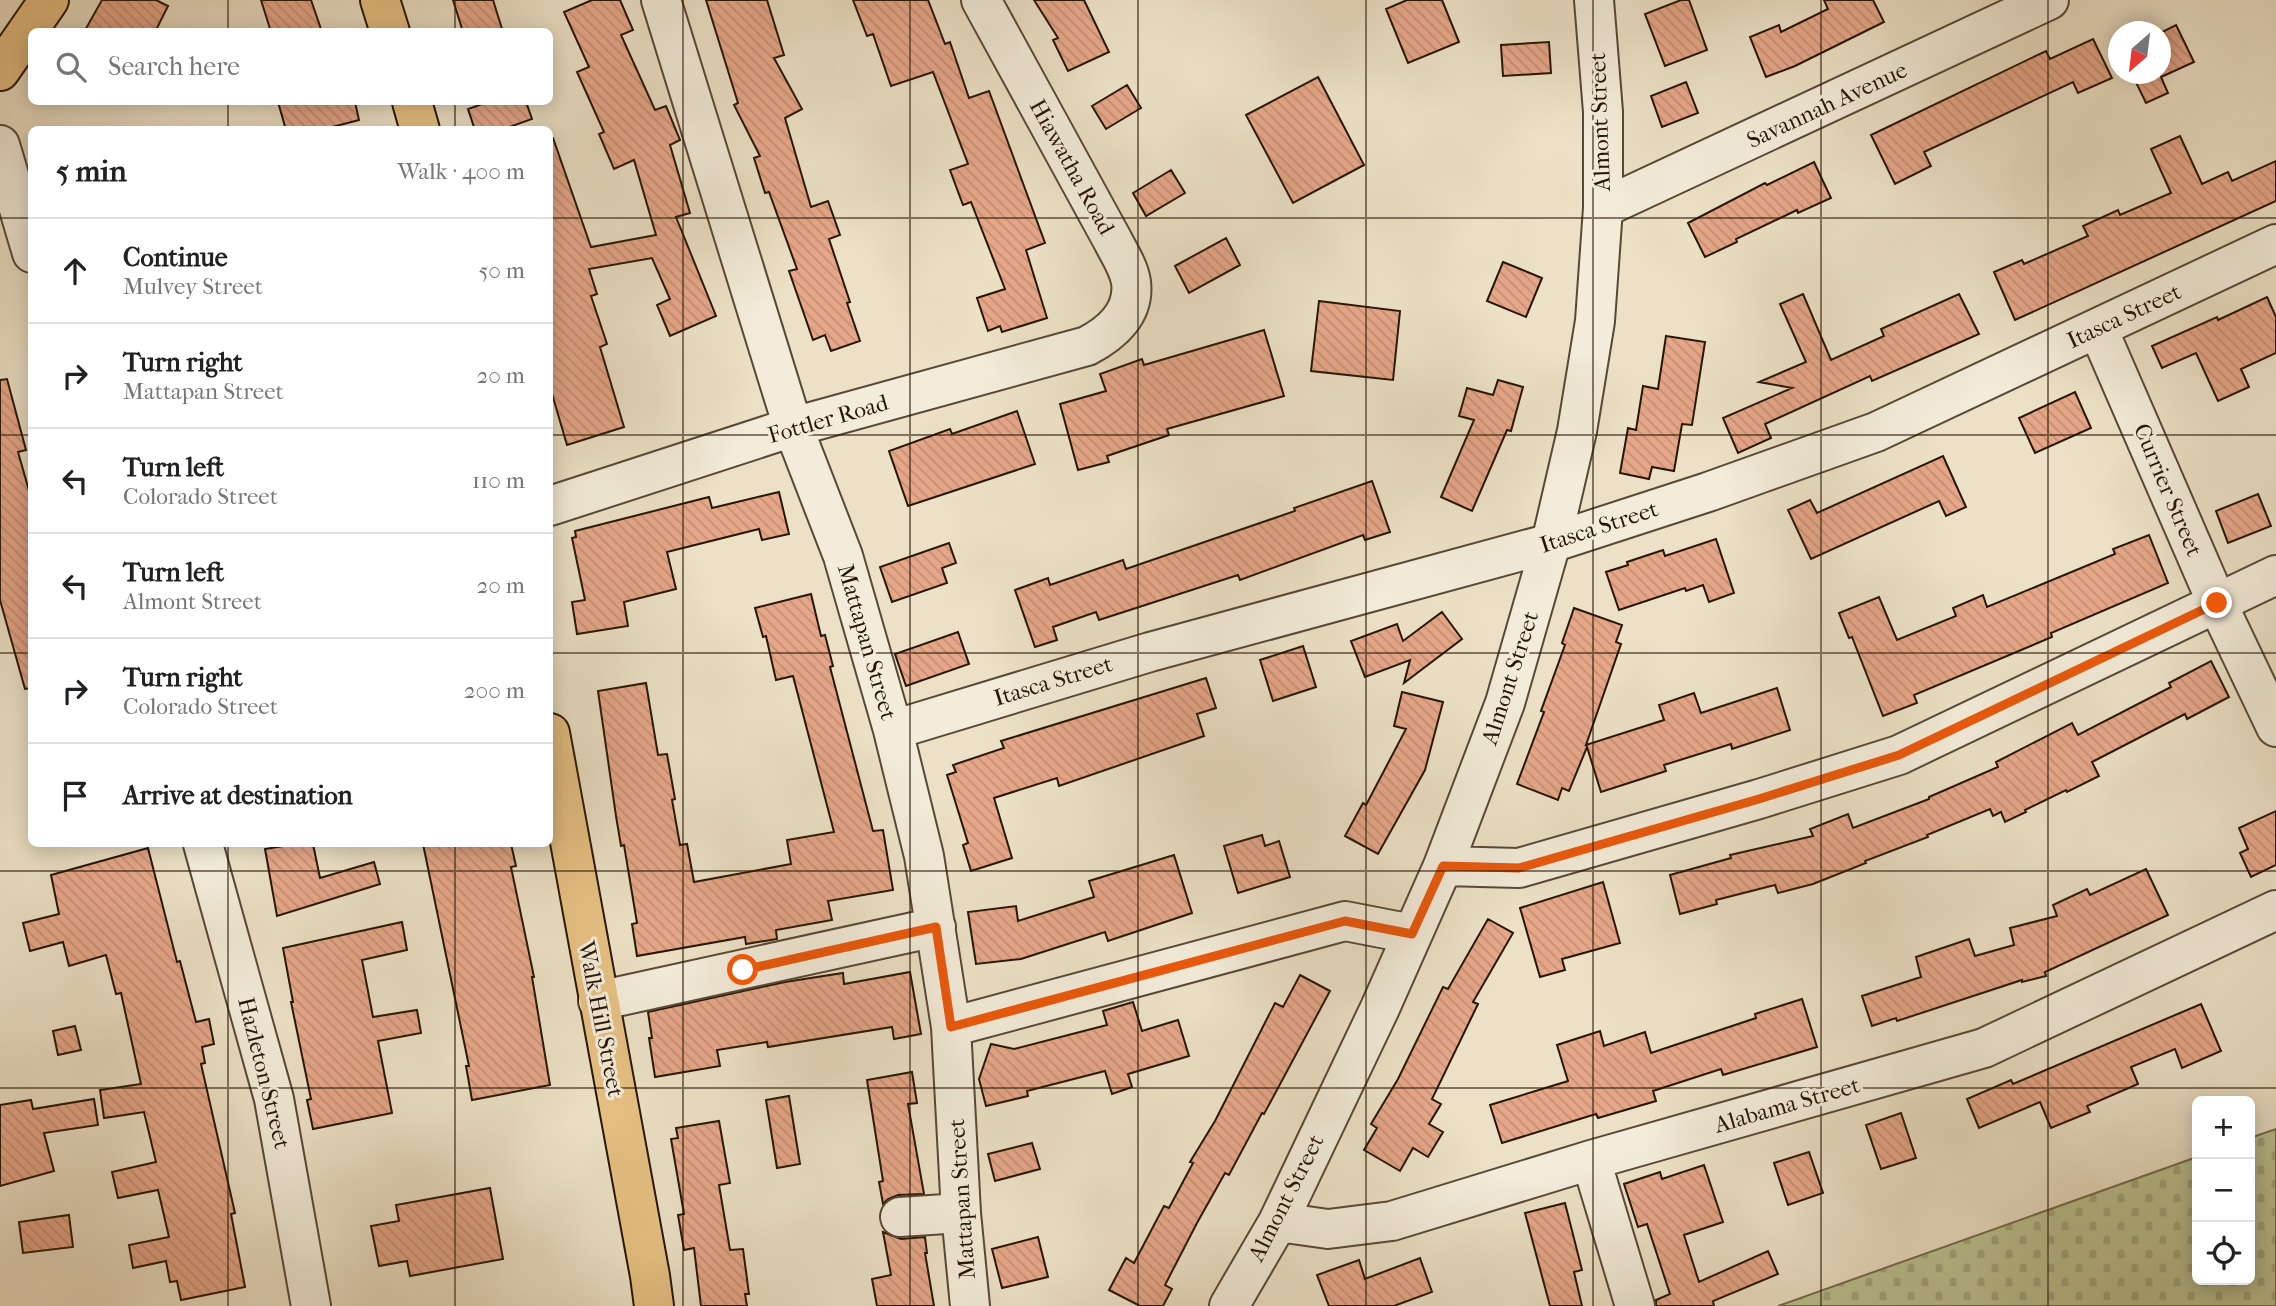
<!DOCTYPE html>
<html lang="en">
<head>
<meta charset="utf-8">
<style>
  body { margin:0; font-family:"IM FELL French Canon",serif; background:#f2f2f2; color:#202124 }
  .controls { position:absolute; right:21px; bottom:21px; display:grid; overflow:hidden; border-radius:10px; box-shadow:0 4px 18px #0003 }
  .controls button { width:63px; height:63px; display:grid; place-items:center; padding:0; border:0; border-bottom:2px solid #e0e0e0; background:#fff; color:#202124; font:35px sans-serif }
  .compass { position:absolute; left:2108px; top:21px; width:63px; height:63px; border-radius:50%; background:#fff; box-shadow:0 4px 18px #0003; rotate:208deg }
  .stop { position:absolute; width:21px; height:21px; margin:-16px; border:5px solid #ea580c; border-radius:50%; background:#fff }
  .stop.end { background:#ea580c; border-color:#fff; box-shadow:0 2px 7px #0008 }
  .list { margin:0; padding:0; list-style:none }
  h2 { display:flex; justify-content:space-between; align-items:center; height:91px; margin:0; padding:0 28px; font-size:30px }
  h2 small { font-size:23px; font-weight:400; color:#757577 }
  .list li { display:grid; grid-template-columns:46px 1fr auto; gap:21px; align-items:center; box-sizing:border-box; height:105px; padding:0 28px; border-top:2px solid #e0e0e0 }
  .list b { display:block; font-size:26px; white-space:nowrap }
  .list p { margin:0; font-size:23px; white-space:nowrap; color:#757577 }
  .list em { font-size:23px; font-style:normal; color:#757577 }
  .icon { flex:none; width:38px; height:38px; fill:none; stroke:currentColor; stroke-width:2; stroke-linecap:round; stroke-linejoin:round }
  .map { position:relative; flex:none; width:2276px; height:1306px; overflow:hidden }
  .search { position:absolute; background:#fff; box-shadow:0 4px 18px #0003; left:28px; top:28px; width:525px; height:77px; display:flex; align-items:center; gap:18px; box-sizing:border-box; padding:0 24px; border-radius:10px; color:#757577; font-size:26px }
  .panel { position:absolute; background:#fff; box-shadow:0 4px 18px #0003; left:28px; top:126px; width:525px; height:721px; border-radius:10px }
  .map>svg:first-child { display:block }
</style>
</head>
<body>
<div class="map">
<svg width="2276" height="1306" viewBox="0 0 2276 1306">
  <defs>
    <pattern id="cemetery-stones" width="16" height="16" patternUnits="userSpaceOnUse" patternTransform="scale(1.75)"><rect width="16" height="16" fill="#bcc292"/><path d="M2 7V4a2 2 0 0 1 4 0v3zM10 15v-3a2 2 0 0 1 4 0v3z" fill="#a2a67c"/></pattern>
    <pattern id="building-back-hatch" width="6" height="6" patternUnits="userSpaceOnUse" patternTransform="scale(1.75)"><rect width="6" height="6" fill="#e6a789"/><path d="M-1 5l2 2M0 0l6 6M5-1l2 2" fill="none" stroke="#c58f75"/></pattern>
  </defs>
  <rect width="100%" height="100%" fill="#ece1c6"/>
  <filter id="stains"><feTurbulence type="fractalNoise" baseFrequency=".00286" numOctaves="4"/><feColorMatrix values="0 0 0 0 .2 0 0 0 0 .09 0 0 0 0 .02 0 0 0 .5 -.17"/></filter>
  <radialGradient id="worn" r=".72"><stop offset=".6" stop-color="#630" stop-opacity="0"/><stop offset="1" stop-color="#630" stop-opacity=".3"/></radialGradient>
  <path fill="url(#cemetery-stones)" stroke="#726c4c" stroke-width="2" d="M2276,1129V1306H1778L2197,1157V1280H2250V1138Z"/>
  <path fill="url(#building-back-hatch)" stroke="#271506" stroke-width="2" d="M102,0H156L168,6L155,32H84Z
    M261,0H311L322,32H271Z
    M453,0H493L503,32H463Z
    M592,0H620L633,30L621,35L655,110L666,106L680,140L670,145L690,213L676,217L716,316L670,336L657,305L670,299L652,258L589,269L597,294L591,296L607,344L600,347L624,427L567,445L550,387V138H553L591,247L656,235L634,160L614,169L599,134L604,132L577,72L589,67L564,12Z
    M706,0H767L784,55L774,58L802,109L785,118L811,207L828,201L840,235L829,239L850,302L847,303L860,341L831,351L825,335L813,340L789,271L797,269L769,192L765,193L754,158L760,156L734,105L738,103Z
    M853,0H928L945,44L950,42L969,98L989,91L1045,243L1026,250L1047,318L1002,332L1000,326L988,331L977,298L1005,289L971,202L963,205L950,170L968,164L933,72L891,86L873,34L867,36Z
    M1034,0H1084L1109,52L1068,71L1053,40L1058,38Z
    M1407,0H1442L1459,42L1408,63L1386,9Z
    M1681,0H1689L1707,50L1665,66L1645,14Z
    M1824,0H1873L1884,22L1795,66L1766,77L1750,37L1779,25L1781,32L1828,9Z
    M2176,25L2194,62L2161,77L2168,93L2146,103L2132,74H2160V76V33Z
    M2093,39L2112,78L2078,93L2073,82L1924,152L1931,166L1895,184L1871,135L2046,51L2050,59Z
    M1549,42L1551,73L1503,76L1501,45Z
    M1318,77L1364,165L1293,203L1246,115Z
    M1686,82L1698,113L1662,127L1651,96Z
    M1127,85L1141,108L1106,129L1092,106Z
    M278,102H355L359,120L321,130H286Z
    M488,102H526L532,119L501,130H475L468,109Z
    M2180,136L2202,184L2228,172L2232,181L2276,161V201L2015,320L1994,272L2022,260L2024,264L2088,236L2083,226L2118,210L2120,215L2171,193L2151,149Z
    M1814,162L1831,198L1798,213L1797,210L1736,239L1737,242L1705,257L1688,223L1765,183L1767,185Z
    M1171,170L1185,193L1146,216L1133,193Z
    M1226,238L1240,265L1189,293L1175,266Z
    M1503,262L1542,278L1526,317L1487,301Z
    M1803,294L1831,360L1884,336L1881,329L1959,294L1979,334L1872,381L1870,376L1765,424L1771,438L1738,453L1723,418L1792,388L1759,382L1806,362L1780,304Z
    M2267,297L2276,317V353L2241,369L2249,387L2218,401L2196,353L2162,368L2152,346L2217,317L2218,320Z
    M1319,301L1400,311L1393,380L1311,371Z
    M1264,330L1284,396L1167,429L1169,435L1107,456L1109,462L1078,470L1060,404L1106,391L1100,374L1142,359L1144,365Z
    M1666,336L1705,342L1692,425L1682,424L1674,471L1652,467L1649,479L1620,473L1628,428L1636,430L1643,386L1658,389Z
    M7,379L26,450L18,452L32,501V688L25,689L0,600V380Z
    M1498,380L1523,387L1511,431L1507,430L1472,511L1441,497L1474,420L1459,416L1467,388L1493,395Z
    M2075,392L2091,428L2035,453L2019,418Z
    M1017,411L1035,464L908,506L889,451L950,429L952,434Z
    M1943,456L1966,507L1946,516L1939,501L1811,559L1788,510L1810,500L1817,513Z
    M1372,481L1390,532L1365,540L1363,535L1240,580L1238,575L1099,620L1096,612L1053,627L1057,640L1035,647L1015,590L1048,578L1050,585L1123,560L1126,569L1295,511L1294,508Z
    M779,492L789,534L762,540L759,529L667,552L676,589L624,602L628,626L577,634L572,602L585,600L572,538L576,537L575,531L709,497L712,508Z
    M2258,494L2271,526L2228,543L2216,511Z
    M2149,535L2168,583L2051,633L2052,637L1914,695L1917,703L1883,716L1852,637L1849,638L1839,613L1879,597L1897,640L1956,616L1953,608L1983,595L1987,607L2115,554L2113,549Z
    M1716,539L1734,593L1709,602L1703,585L1686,591L1685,588L1619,610L1606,572L1628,565L1627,562L1663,550L1665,556Z
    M949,543L956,563L942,568L947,583L892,602L880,567Z
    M811,594L821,636L825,635L833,666L830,667L873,831L883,830L893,890L828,901L832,920L776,930L777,939L746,944L745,937L637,956L632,924L637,923L624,845L621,846L616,816L598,691L646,683L658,755L667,754L675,799L672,800L680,845L687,844L694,882L791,864L787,840L834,832L793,676L776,680L766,636L763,637L755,608Z
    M1574,608L1622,625L1616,642L1621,644L1586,745L1664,720L1659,705L1694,693L1701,713L1777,688L1790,730L1732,749L1731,744L1664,765L1666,771L1601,792L1587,747L1569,791L1562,788L1558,800L1517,784L1544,712L1541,711L1565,645L1562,643Z
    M1442,612L1462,639L1404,683L1410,660L1365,677L1351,641L1397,624L1403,641Z
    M958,632L969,664L906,686L895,654Z
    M1303,646L1316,687L1273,701L1260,660Z
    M2211,661L2229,697L2187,719L2185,714L2092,762L2099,776L2067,792L2066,790L2025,810L2026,812L2005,822L2001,812L1993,816L1990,809L1927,835L1928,837L1865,861L1866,863L1813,884L1778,893L1775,885L1716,900L1717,904L1680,914L1670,875L1731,858L1730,855L1813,836L1810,829L1848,814L1853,828L1929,799V797L1998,767L1996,762L2072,723L2078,735L2171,687L2169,683Z
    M1206,678L1216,708L1197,714L1204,736L1059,786L1057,778L994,798L1012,858L971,871L963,845L968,843L947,775L956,772L953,765L1004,748L1001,741Z
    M1402,692L1443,702L1425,770L1378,854L1345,836L1363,803L1366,805L1406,729L1394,726Z
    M2276,811V865L2251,877L2240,853L2248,849L2239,828Z
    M1262,835L1265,846L1279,841L1290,877L1238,893L1224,846Z
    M295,844H313L320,878L374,862L380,884L277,916L265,849Z
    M423,844H511L516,866L511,867L534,977H532L550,1085L472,1100L466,1066H469Z
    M148,848L177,962L180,961L196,1022L209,1019L214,1044L202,1047L205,1063L201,1064L235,1213L231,1214L245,1287L181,1300L177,1281L170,1282L166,1261L133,1268L129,1245L169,1237L158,1190L118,1198L112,1172L156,1162L144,1112L104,1118L100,1090L141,1084L121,993L116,994L106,955L69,966L63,942L30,951L23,923L59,914L51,875Z
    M1174,855L1192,913L1108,941L1105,932L1021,959L976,964L968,912L1016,906L1018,921L1094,897L1089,881Z
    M2146,869L2168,915L2045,972L2046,976L2022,982V980L1897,1021L1896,1018L1872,1026L1862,996L1921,977L1916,957L1969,939L1975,956L2014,945L2010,928L2057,916L2053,905L2087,889L2090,895Z
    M1603,882L1620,943L1562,959L1565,970L1540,977L1520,908Z
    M1488,919L1513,933L1473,1002L1478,1004L1432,1099L1441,1104L1429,1124L1443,1132L1428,1157L1413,1148L1400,1171L1364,1150L1377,1128L1371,1124L1398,1079L1443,987L1448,989Z
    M402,922L407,950L362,960L373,1017L417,1010L421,1033L378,1041L392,1113L313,1129L307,1100L311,1099L291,1002H293L283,948Z
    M910,972L921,1034L894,1039L892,1027L768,1047L767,1042L717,1050L720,1066L655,1077L649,1038H652L648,1012L785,982L843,973L844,984Z
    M1300,975L1330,991L1264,1114L1262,1113L1229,1175L1225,1173L1197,1223L1165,1285L1172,1289L1163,1306H1140L1109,1290L1126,1258L1134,1263L1164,1206L1169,1208L1193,1163L1190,1162L1215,1121L1275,1003L1283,1007Z
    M1802,999L1817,1047L1723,1075L1721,1069L1653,1091L1656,1101L1598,1118L1596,1114L1502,1143L1490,1105L1568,1081L1557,1045L1600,1031L1604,1046L1645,1032L1651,1053L1756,1018L1755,1014Z
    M1133,1002L1142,1031L1178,1020L1189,1056L1128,1074L1132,1087L1112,1094L1105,1071L1027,1091L1028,1096L986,1106L979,1079L991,1044L1014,1049L1107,1025L1103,1011Z
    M2201,1004L2221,1051L2182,1068L2175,1049L2131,1067L2138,1084L2087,1106L2090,1112L2051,1128L2040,1102L1979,1128L1967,1099L2011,1080L2013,1084Z
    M75,1026L81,1050L58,1055L53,1031Z
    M912,1072L917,1103L908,1104L924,1194L898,1195L888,1199L883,1204L879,1182L883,1181L867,1080Z
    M789,1096L800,1164L777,1168L766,1100Z
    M94,1099L98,1125L44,1133L54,1171L0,1186V1105L31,1100L33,1109Z
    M1901,1113L1916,1158L1881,1169L1866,1125Z
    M719,1121L730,1183L719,1185L730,1250L743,1249L749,1294H745L747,1306H701L694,1248L684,1250L678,1215L684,1214L671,1139L678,1138L676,1128Z
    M1032,1143L1040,1169L995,1181L988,1154Z
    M1809,1152L1823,1193L1788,1205L1774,1163Z
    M1704,1165L1723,1222L1684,1235L1699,1282L1768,1251L1778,1274L1713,1301L1714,1306H1656V1300L1670,1294L1647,1224L1638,1227L1624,1184L1660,1172L1662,1179Z
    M490,1188L503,1259L410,1276L407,1261L379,1266L371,1226L399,1221L396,1205Z
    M1565,1203L1582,1270L1574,1272L1582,1306H1550L1525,1213Z
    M69,1215L73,1247L23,1253L19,1222Z
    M883,1232L901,1239L925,1237L927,1253H925L934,1306H877L872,1279L891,1275Z
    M1038,1237L1048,1277L1002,1288L992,1249Z
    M1420,1258L1432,1292L1394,1306H1329L1317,1275L1359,1260L1365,1279Z"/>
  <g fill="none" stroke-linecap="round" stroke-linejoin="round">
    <defs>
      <path id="minor" d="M661,0L793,427L843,556L893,730L924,856L951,1027L961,1213L970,1306
        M0,145L32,253
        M1603,208L2049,0
        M2098,329L2217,603L2276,727
        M550,506L793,427L1087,346C1112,333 1135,313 1131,282C1129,268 1119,253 1113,241L981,0
        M893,730L1150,652L1551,543L1708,492L1876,432L2276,244
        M203,844L274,1099L311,1306
        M1443,866L1519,868L1759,799L1899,755L2276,575
        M598,1001L936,927
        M951,1027L1345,921L1412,934
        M1591,1160L1635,1306
        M900,1217L961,1213
        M1278,1222L1328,1229L1392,1221L1591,1160L1984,1048L2276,910
        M1229,1306L1278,1222L1380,1008L1443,866L1505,703L1551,543L1577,431L1595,321L1603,208V112L1594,0"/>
      <path id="major" d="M380,0L390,32
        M412,102L420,130
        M550,733L650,1276L654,1306"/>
      <path id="highway" d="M0,71L49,0"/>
    </defs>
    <use href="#minor" stroke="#584836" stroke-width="42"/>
    <use href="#major" stroke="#271506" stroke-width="42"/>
    <use href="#highway" stroke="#271506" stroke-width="42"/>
    <use href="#minor" stroke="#f3ecda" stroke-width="38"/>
    <use href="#major" stroke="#e6c083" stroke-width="38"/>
    <use href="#highway" stroke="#e6c083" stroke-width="38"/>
  </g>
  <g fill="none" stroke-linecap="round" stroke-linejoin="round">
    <path stroke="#ea580c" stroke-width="9" d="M743,970L936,927L951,1027L1345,921L1412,934L1443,866L1519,868L1759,799L1899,755L2217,603"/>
  </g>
  <path fill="none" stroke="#271506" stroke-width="2" stroke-opacity="0.55" d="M228,0V32M455,0V32M683,0V1306M910,0V1306M1138,0V1306M1366,0V1306M1593,0V1306M1821,0V1306M2048,0V1306M228,102V130M455,102V130M0,218H32M550,218H2276M0,435H32M550,435H2276M0,653H32M550,653H2276M228,844V1306M455,844V1306M0,871H2276M0,1088H2276"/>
  <g text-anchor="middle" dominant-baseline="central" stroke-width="6" stroke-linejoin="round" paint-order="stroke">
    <g font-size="23" fill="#271506" stroke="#f3ecda">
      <text transform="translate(1827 105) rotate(-25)">Savannah Avenue</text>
      <text transform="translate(1600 122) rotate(-92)">Almont Street</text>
      <text transform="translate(1072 167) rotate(61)">Hiawatha Road</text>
      <text transform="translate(2124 316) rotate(-25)">Itasca Street</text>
      <text transform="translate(828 419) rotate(-16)">Fottler Road</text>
      <text transform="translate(2168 490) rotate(67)">Currier Street</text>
      <text transform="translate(1599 527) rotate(-18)">Itasca Street</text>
      <text transform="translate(867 642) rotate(74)">Mattapan Street</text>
      <text transform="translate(1510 678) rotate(-72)">Almont Street</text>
      <text transform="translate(1053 681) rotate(-17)">Itasca Street</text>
      <text transform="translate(601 1019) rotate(79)">Walk Hill Street</text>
      <text transform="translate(264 1073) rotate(76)">Hazleton Street</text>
      <text transform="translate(1787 1105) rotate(-16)">Alabama Street</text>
      <text transform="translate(1286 1198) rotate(-63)">Almont Street</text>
      <text transform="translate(962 1199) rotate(-94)">Mattapan Street</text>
    </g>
  </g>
  <rect width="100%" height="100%" filter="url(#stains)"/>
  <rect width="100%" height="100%" fill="url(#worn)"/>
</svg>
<div class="controls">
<button>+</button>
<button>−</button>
<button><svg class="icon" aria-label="locate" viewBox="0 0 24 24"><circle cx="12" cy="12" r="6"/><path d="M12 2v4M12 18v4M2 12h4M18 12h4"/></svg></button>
</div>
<svg class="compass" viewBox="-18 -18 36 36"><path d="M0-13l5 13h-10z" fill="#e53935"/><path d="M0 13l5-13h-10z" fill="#757577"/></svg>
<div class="stop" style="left:743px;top:970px"></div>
<div class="stop end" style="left:2217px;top:603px"></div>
<div class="search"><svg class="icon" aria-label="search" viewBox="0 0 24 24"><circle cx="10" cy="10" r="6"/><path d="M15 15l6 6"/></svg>Search here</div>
<section class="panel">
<h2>5 min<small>Walk · 400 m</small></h2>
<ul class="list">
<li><svg class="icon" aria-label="ahead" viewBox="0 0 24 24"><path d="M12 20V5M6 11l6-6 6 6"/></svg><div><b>Continue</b><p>Mulvey Street</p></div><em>50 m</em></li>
<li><svg class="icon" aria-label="right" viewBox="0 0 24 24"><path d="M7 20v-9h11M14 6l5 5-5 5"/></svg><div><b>Turn right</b><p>Mattapan Street</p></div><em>20 m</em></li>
<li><svg class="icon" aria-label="left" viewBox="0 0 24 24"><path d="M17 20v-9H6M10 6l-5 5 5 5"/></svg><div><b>Turn left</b><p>Colorado Street</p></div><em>110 m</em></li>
<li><svg class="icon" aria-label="left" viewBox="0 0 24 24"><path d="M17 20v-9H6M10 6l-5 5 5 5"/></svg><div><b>Turn left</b><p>Almont Street</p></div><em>20 m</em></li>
<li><svg class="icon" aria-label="right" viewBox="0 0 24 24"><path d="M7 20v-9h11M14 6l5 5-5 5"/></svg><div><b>Turn right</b><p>Colorado Street</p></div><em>200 m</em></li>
<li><svg class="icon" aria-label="arrive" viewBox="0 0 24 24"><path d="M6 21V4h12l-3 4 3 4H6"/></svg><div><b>Arrive at destination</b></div></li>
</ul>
</section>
</div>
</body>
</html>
